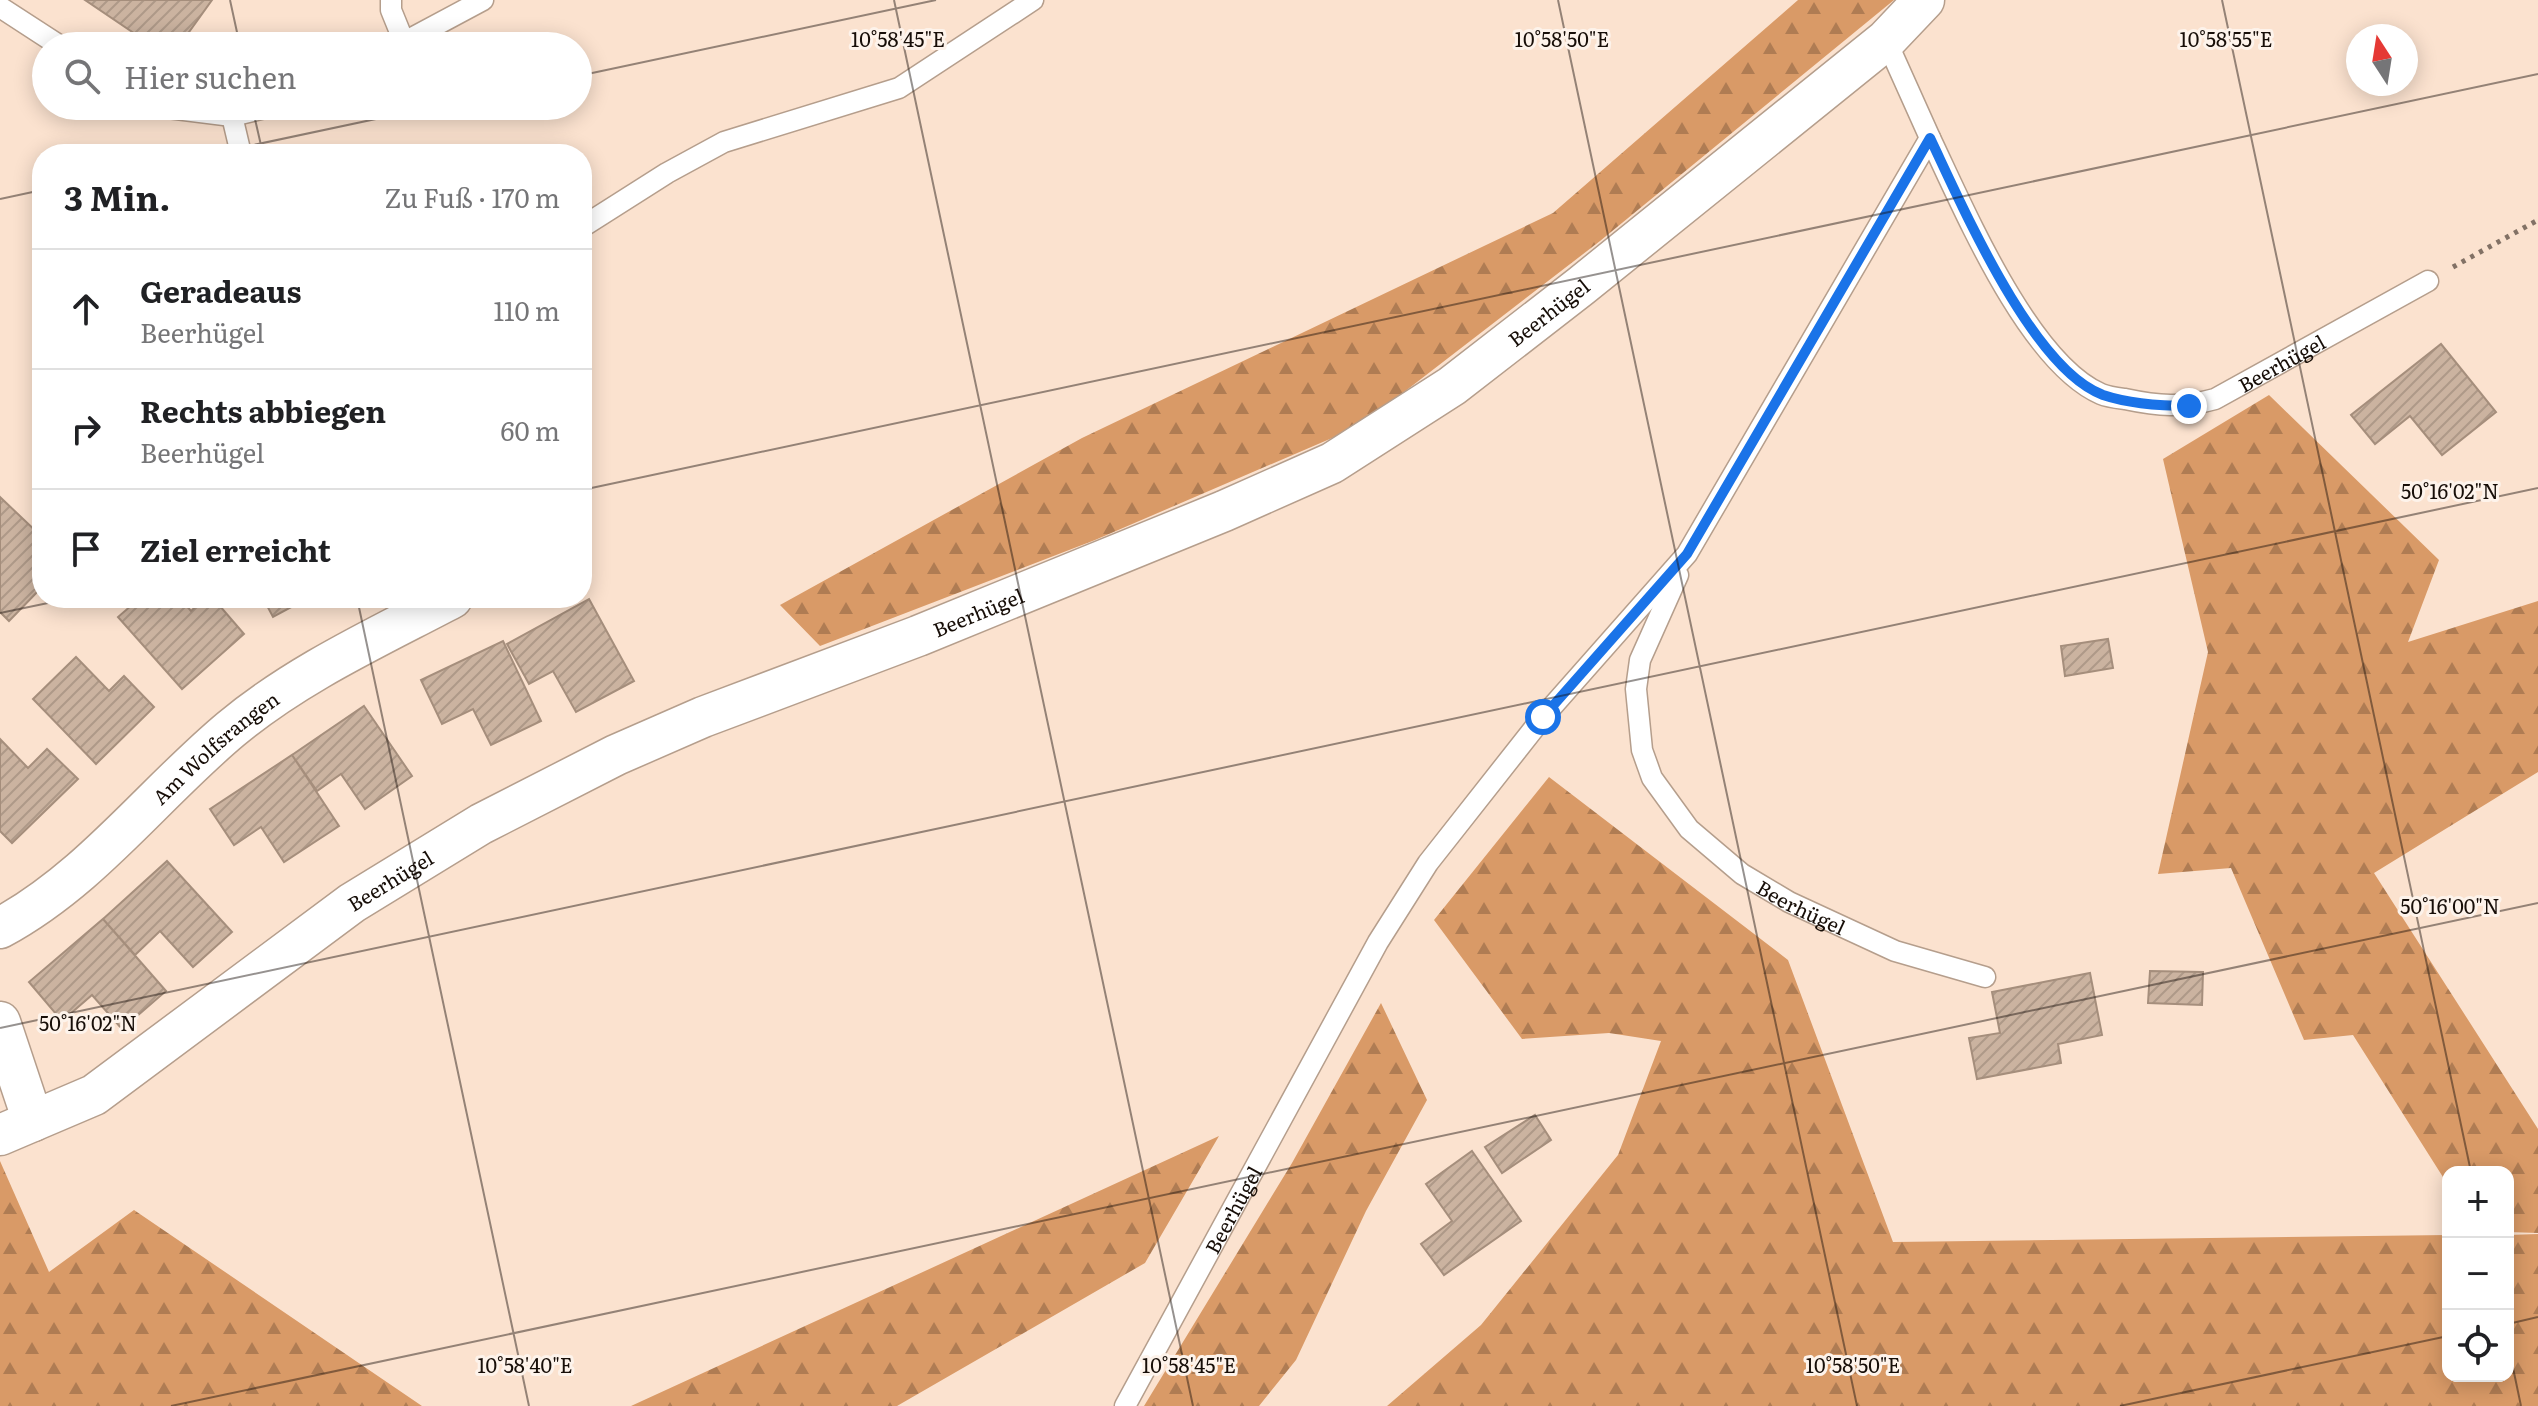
<!DOCTYPE html>
<html lang="de">
<head>
<meta charset="utf-8">
<style>
  body { margin:0; font-family:Literata,serif; background:#f6f6f6; color:#202124 }
  .controls { position:absolute; right:24px; bottom:24px; display:grid; overflow:hidden; border-radius:16px; box-shadow:0 4px 20px #0003 }
  .controls button { width:72px; height:72px; display:grid; place-items:center; padding:0; border:0; border-bottom:2px solid #e0e0e0; background:#fff; color:#202124; font:40px sans-serif }
  .compass { position:absolute; left:2346px; top:24px; width:72px; height:72px; border-radius:50%; background:#fff; box-shadow:0 4px 20px #0003; rotate:348deg }
  .stop { position:absolute; width:24px; height:24px; margin:-18px; border:6px solid #1a73e8; border-radius:50%; background:#fff }
  .stop.end { background:#1a73e8; border-color:#fff; box-shadow:0 2px 8px #0008 }
  .list { margin:0; padding:0; list-style:none }
  h2 { display:flex; justify-content:space-between; align-items:center; height:104px; margin:0; padding:0 32px; font-size:34px }
  h2 small { font-size:26px; font-weight:400; color:#757577 }
  .list li { display:grid; grid-template-columns:52px 1fr auto; gap:24px; align-items:center; box-sizing:border-box; height:120px; padding:0 32px; border-top:2px solid #e0e0e0 }
  .list b { display:block; font-size:30px; white-space:nowrap }
  .list p { margin:0; font-size:26px; white-space:nowrap; color:#757577 }
  .list em { font-size:26px; font-style:normal; color:#757577 }
  .icon { flex:none; width:44px; height:44px; fill:none; stroke:currentColor; stroke-width:2; stroke-linecap:round; stroke-linejoin:round }
  .map { position:relative; flex:none; width:2538px; height:1406px; overflow:hidden }
  .search { position:absolute; background:#fff; box-shadow:0 4px 20px #0003; left:32px; top:32px; width:560px; height:88px; display:flex; align-items:center; gap:20px; box-sizing:border-box; padding:0 28px; border-radius:44px; color:#757577; font-size:30px }
  .panel { position:absolute; background:#fff; box-shadow:0 4px 20px #0003; left:32px; top:144px; width:560px; height:464px; border-radius:32px }
  .map>svg:first-child { display:block }
</style>
</head>
<body>
<div class="map">
<svg width="2538" height="1406" viewBox="0 0 2538 1406">
  <defs>
    <pattern id="forest-firs" width="22" height="20" patternUnits="userSpaceOnUse" patternTransform="scale(2)"><rect width="22" height="20" fill="#d99a67"/><path d="M5 1l3.5 6h-7zM16 11l3.5 6h-7z" fill="#af7c53"/></pattern>
    <pattern id="building-hatch" width="6" height="6" patternUnits="userSpaceOnUse" patternTransform="scale(2)"><rect width="6" height="6" fill="#cbb3a0"/><path d="M-1 1l2-2M0 6l6-6M5 7l2-2" fill="none" stroke="#ae9988"/></pattern>
  </defs>
  <rect width="100%" height="100%" fill="#fbe2cf"/>
  <path fill="url(#forest-firs)" d="M1798,0H1894L1600,241L1360,426L1095,540L820,646L780,605L1082,438L1553,213Z
    M2269,395L2439,560L2408,642L2538,601V772L2374,873L2538,1129V1233L2508,1232V1172H2448V1185L2353,1035L2304,1040L2231,868L2158,874L2208,652L2163,459Z
    M1549,777L1788,960L1893,1242L2448,1235V1376H2508V1235L2538,1234V1406H1387L1481,1325L1618,1155L1661,1041L1609,1033L1522,1039L1434,920Z
    M1381,1003L1427,1100L1366,1211L1296,1360L1259,1406H1144L1292,1163Z
    M1219,1136L1145,1263L897,1406H631Z
    M0,1161L49,1272L134,1210L422,1406H0Z"/>
  <path fill="url(#building-hatch)" stroke="#a58e7c" stroke-width="2" d="M85,0H212L179,46H153Z
    M2441,344L2496,412L2442,455L2410,416L2375,444L2351,415Z
    M0,497L42,537V587L9,621L0,612Z
    M140,598H180L191,611L205,598H213L244,634L182,689L118,617Z
    M263,598H308L273,617Z
    M589,599L634,681L576,712L553,671L529,684L507,644Z
    M2108,639L2113,668L2065,676L2061,646Z
    M503,641L541,721L491,745L473,709L442,724L421,680Z
    M76,657L109,691L124,676L154,707L96,764L33,699Z
    M364,706L412,776L365,809L341,774L317,791L292,755Z
    M0,739L28,768L47,749L78,779L12,843L0,831Z
    M292,755L339,826L284,862L261,827L234,845L210,809Z
    M167,861L232,932L193,967L160,931L135,955L103,919Z
    M103,919L166,991L122,1029L92,995L62,1021L29,982Z
    M2150,971L2203,972L2202,1005L2148,1003Z
    M2090,973L2102,1035L2058,1044L2061,1063L1977,1079L1969,1038L2000,1033L1992,992Z
    M1535,1115L1551,1140L1502,1173L1485,1147Z
    M1472,1151L1521,1221L1444,1275L1421,1244L1452,1221L1426,1184Z"/>
  <g fill="none" stroke-linecap="round" stroke-linejoin="round">
    <defs>
      <g id="service">
        <path d="M391,0V10L404,42"/>
        <path d="M0,7L60,46"/>
        <path d="M397,46L483,0"/>
        <path d="M152,106L232,116L273,106"/>
        <path d="M232,116L241,154"/>
        <path id="s1" d="M1930,138C1964,209 2028,362 2101,394C2108,397 2117,398 2125,399C2158,406 2183,408 2215,399L2428,281"/>
        <path d="M582,227L667,173L724,142L899,88L1033,0"/>
        <path id="s2" d="M1678,575L1640,660L1636,689L1642,750L1652,778L1689,829L1742,874L1789,902L1895,951L1985,977"/>
        <path id="s3" d="M1125,1406L1378,942L1428,863L1543,717L1687,554L1930,138L1886,40"/>
      </g>
      <g id="minor">
        <path id="s4" d="M0,928C91,879 153,794 231,729C297,674 376,638 452,598"/>
        <path d="M0,1022L33,1121"/>
        <path id="s5" d="M0,1135L94,1095L352,903L481,824L616,755L703,717L918,636L1224,511L1332,463L1452,386L1581,286L1886,40L1924,0"/>
      </g>
    </defs>
    <use href="#service" stroke="#b59e8c" stroke-width="23"/>
    <use href="#minor" stroke="#b59e8c" stroke-width="43"/>
    <path stroke="#827165" stroke-width="5" stroke-dasharray="4 6" stroke-linecap="butt" d="M2453,267L2538,220"/>
    <use href="#service" stroke="#fff" stroke-width="20"/>
    <use href="#minor" stroke="#fff" stroke-width="40"/>
  </g>
  <g fill="none" stroke-linecap="round" stroke-linejoin="round">
    <path stroke="#1a73e8" stroke-width="10" d="M1543,717L1687,554L1930,138C1962,205 2032,369 2103,395C2130,404 2161,406 2189,406"/>
  </g>
  <path fill="none" stroke="#170e08" stroke-width="2" stroke-opacity="0.45" d="M230,0L240,46M894,0L1193,1406M1558,0L1857,1406M2222,0L2471,1172M578,76L936,0M252,106L263,154M211,154L437,106M0,199L42,190M582,490L2538,74M357,598L529,1406M0,613L72,598M0,1028L2538,488M2508,1324L2538,1317M2508,1344L2521,1406M171,1406L2538,903M2120,1406L2448,1336"/>
  <g text-anchor="middle" dominant-baseline="central" stroke-width="6" stroke-linejoin="round" paint-order="stroke">
    <g font-size="20" fill="#170e08" stroke="#fdf3eb">
      <text stroke="none"><textPath href="#s5" startOffset="1764">Beerhügel</textPath></text>
      <text stroke="none"><textPath href="#s1" startOffset="504">Beerhügel</textPath></text>
      <text stroke="none"><textPath href="#s5" startOffset="1116">Beerhügel</textPath></text>
      <text stroke="none"><textPath href="#s4" startOffset="282">Am Wolfsrangen</textPath></text>
      <text stroke="none"><textPath href="#s5" startOffset="468">Beerhügel</textPath></text>
      <text stroke="none"><textPath href="#s2" startOffset="414">Beerhügel</textPath></text>
      <text stroke="none"><textPath href="#s3" startOffset="224">Beerhügel</textPath></text>
    </g>
  </g>
  <g font-size="20" text-anchor="middle" fill="#170e08" stroke="#fdf3eb" stroke-width="6" stroke-linejoin="round" paint-order="stroke">
    <text x="898" y="47">10°58'45"E</text>
    <text x="1562" y="47">10°58'50"E</text>
    <text x="2226" y="47">10°58'55"E</text>
    <text x="2450" y="499">50°16'02"N</text>
    <text x="2450" y="914">50°16'00"N</text>
    <text x="88" y="1031">50°16'02"N</text>
    <text x="525" y="1373">10°58'40"E</text>
    <text x="1189" y="1373">10°58'45"E</text>
    <text x="1853" y="1373">10°58'50"E</text>
  </g>
</svg>
<div class="controls">
<button>+</button>
<button>−</button>
<button><svg class="icon" aria-label="locate" viewBox="0 0 24 24"><circle cx="12" cy="12" r="6"/><path d="M12 2v4M12 18v4M2 12h4M18 12h4"/></svg></button>
</div>
<svg class="compass" viewBox="-18 -18 36 36"><path d="M0-13l5 13h-10z" fill="#e53935"/><path d="M0 13l5-13h-10z" fill="#757577"/></svg>
<div class="stop" style="left:1543px;top:717px"></div>
<div class="stop end" style="left:2189px;top:406px"></div>
<div class="search"><svg class="icon" aria-label="search" viewBox="0 0 24 24"><circle cx="10" cy="10" r="6"/><path d="M15 15l6 6"/></svg>Hier suchen</div>
<section class="panel">
<h2>3 Min.<small>Zu Fuß · 170 m</small></h2>
<ul class="list">
<li><svg class="icon" aria-label="ahead" viewBox="0 0 24 24"><path d="M12 20V5M6 11l6-6 6 6"/></svg><div><b>Geradeaus</b><p>Beerhügel</p></div><em>110 m</em></li>
<li><svg class="icon" aria-label="right" viewBox="0 0 24 24"><path d="M7 20v-9h11M14 6l5 5-5 5"/></svg><div><b>Rechts abbiegen</b><p>Beerhügel</p></div><em>60 m</em></li>
<li><svg class="icon" aria-label="arrive" viewBox="0 0 24 24"><path d="M6 21V4h12l-3 4 3 4H6"/></svg><div><b>Ziel erreicht</b></div></li>
</ul>
</section>
</div>
</body>
</html>
